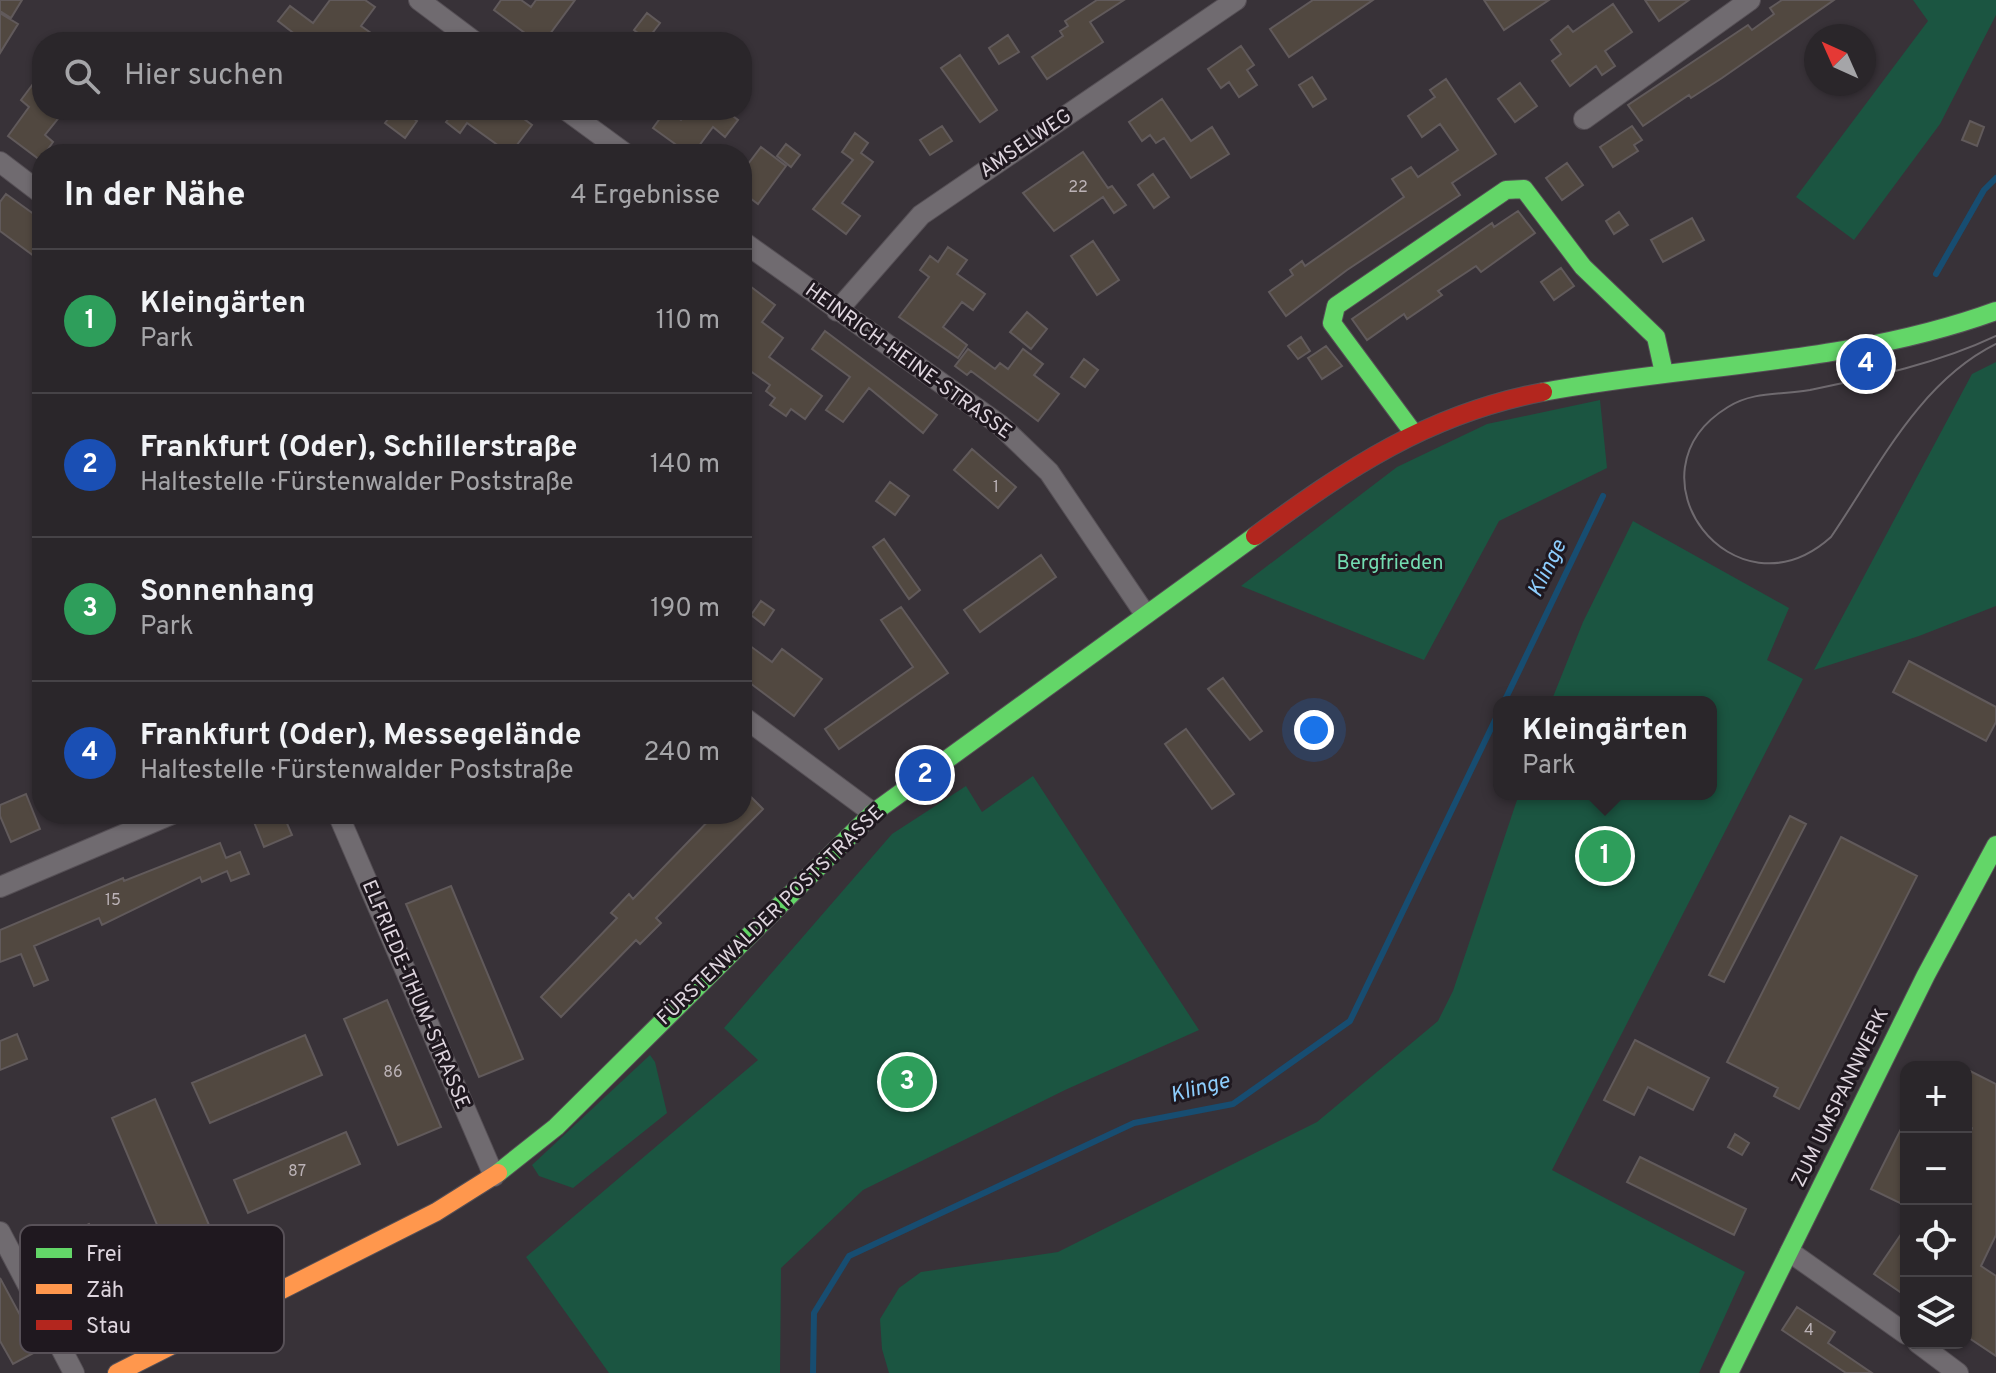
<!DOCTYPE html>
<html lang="de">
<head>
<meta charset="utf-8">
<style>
  body { margin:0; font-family:Overpass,sans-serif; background:#322e32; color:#f1f3f6 }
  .controls { position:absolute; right:24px; bottom:24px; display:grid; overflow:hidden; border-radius:16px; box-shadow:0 2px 6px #0004 }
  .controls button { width:72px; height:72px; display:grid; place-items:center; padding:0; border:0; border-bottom:2px solid #464347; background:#2a262a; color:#f1f3f6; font:40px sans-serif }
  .compass { position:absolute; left:1804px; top:24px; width:72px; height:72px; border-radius:50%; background:#2a262a; box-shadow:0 2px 6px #0004; rotate:315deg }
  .you { position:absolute; left:1314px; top:730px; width:28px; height:28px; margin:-20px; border:6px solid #fff; border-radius:50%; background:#1a73e8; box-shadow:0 0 0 12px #1a73e833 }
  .badge { display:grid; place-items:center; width:52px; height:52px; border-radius:50%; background:#8bbbb9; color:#fff; font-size:26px; font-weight:700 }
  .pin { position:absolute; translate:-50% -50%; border:4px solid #fff; box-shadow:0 2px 8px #0006 }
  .popup { position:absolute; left:1493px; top:696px; width:224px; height:104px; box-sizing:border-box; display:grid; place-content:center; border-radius:16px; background:#2a262a; filter:drop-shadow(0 2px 6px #0005); font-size:26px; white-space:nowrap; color:#a5a5a8 }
  .popup b { font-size:30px; color:#f1f3f6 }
  .popup::after { content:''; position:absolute; left:50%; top:100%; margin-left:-16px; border:16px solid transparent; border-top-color:#2a262a }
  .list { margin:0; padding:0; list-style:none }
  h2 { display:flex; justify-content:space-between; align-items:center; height:104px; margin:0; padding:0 32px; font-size:34px }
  h2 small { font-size:26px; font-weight:400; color:#a5a5a8 }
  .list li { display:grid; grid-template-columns:52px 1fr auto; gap:24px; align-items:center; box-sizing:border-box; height:144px; padding:0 32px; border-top:2px solid #464347 }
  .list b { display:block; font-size:30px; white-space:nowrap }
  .list p { margin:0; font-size:26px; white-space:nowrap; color:#a5a5a8 }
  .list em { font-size:26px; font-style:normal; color:#a5a5a8 }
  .icon { flex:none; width:44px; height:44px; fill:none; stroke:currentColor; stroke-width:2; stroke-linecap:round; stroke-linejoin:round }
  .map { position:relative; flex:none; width:1996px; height:1373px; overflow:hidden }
  .search { position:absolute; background:#2a262a; box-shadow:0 2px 6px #0004; left:32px; top:32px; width:720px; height:88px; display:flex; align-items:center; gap:20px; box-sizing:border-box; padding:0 28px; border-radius:32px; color:#a5a5a8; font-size:30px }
  .panel { position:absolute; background:#2a262a; box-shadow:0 2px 6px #0004; left:32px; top:144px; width:720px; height:680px; border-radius:32px }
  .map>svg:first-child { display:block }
</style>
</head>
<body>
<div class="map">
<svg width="1996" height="1373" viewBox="0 0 1996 1373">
  <rect width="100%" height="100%" fill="#383238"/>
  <path fill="#1b5541" d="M1913,0H1996V15L1940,124L1854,240L1796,197L1928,21Z
    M1996,362V606L1919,636L1814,670L1972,374Z
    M1600,400L1607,468L1499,521L1424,660L1241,586L1397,467L1487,424Z
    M1633,521L1789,608L1767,660L1803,679L1552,1170L1745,1272L1699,1373H889L882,1349L880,1319L899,1288L921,1272L1058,1252L1317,1122L1438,1021L1453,991L1519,794H1711V702H1551L1583,622Z
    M1033,776L1199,1030L1065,1090L863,1190L781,1268L780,1373H609L526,1257L758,1060L724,1028L892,834L966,786L982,812Z
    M650,1055L655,1062L667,1113L573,1188L539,1176L532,1165Z"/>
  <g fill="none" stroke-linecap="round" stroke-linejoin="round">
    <path stroke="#174d71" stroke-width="6" d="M1936,274L1984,190L1996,178
      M1504,702L1603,496
      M813,1373L814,1313L849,1256L1134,1123L1233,1104L1350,1021L1499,712"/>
  </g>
  <path fill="#514840" stroke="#615a5b" stroke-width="2" d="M0,0H22L11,18L0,11Z
    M330,0H365L375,7L361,26L384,42H305L278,21L290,6L313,23Z
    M501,0H521L531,7L536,0H575L544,42H537L494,10Z
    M1097,0H1124L1090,22L1103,42L1047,79L1032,57L1063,36L1060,31L1068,26L1065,21Z
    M1313,0H1373L1289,57L1270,29Z
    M1484,0H1549L1504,30Z
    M1645,0H1689L1659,21Z
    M1782,0H1834L1722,78L1691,98L1689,95L1643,126L1628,105L1748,25L1752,30L1774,14L1770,8Z
    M1613,4L1632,32L1605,51L1615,66L1602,75L1596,66L1570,86L1552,61L1561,54L1551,40L1568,26L1573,32Z
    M0,13L18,24L0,53Z
    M647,13L660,23L647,40L634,30Z
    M1008,35L1019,52L999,64L989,48Z
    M1241,46L1254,65L1247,70L1257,85L1239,97L1229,82L1221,88L1208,69Z
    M960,55L997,110L980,122L941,68Z
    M42,72V110H65L45,135L53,142L40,160L8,136L29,107L21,100Z
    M1312,77L1326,99L1313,107L1299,85Z
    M1446,79L1496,154L1452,183L1460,195L1347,270L1286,316L1269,292L1293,275L1290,270L1302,261L1305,266L1404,197L1392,179L1411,167L1418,177L1458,150L1440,124L1422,137L1408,116L1435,97L1430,90Z
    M1520,83L1537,106L1515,122L1498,99Z
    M1162,99L1191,141L1212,127L1229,154L1191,178L1164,138L1156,143L1150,135L1142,141L1129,122Z
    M395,110H401L417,121L405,138L385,123Z
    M449,110H512L532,125L510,154L467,123L460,133L446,122L453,113Z
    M666,110L681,120L689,110H725L738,120L725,137L713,127L693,154H689L653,128Z
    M1970,121L1984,127L1977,146L1962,140Z
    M942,126L952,141L930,155L920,140Z
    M1632,126L1642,140L1634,145L1638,151L1613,167L1600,147Z
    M855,133L868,143L861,153L873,162L842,203L860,216L846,234L813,209L853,160L842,152Z
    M786,144L800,155L791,167L777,156Z
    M761,147L786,166L758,204L742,192V172Z
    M1083,152L1108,188L1112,186L1126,205L1114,213L1103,197L1054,231L1023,193Z
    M1567,163L1583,185L1562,200L1546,178Z
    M1153,174L1169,197L1154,208L1138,185Z
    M6,194L42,220V262L0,231V202Z
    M1518,211L1535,233L1481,272L1476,266L1438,291L1442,295L1407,319L1404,314L1367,340L1352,319L1492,223L1494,227Z
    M1619,212L1628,225L1614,234L1606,221Z
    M1692,218L1704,240L1663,262L1651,240Z
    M1093,241L1119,280L1097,295L1071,256Z
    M948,247L967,260L957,274L985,294L973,310L962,302L943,327L967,345L958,358L899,317L929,277L920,270L930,256L938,262Z
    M1561,268L1574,286L1554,300L1541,282Z
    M742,280L775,305L762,322L783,338L769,357L822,396L805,419L791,409L786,416L770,405L775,398L766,391L770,385L742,365Z
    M1027,312L1047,329L1031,349L1010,332Z
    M825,331L937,415L923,433L869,388L843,422L826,410L850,377L812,349Z
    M1301,337L1310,351L1298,359L1288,346Z
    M1326,346L1342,366L1322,379L1308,358Z
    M968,349L995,369L1000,363L1008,369L1023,349L1043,364L1034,375L1059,394L1038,421L971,371L967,375L955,366Z
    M1084,359L1098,370L1085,387L1071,377Z
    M972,449L1016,487L998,508L954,470Z
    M890,482L909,496L895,515L876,501Z
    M884,539L920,590L909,599L873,547Z
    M1041,555L1056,577L980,632L964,610Z
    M761,601L774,610L764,625L751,615Z
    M901,607L948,673L839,749L825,729L913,667L881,620Z
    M742,640L772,662L782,649L822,679L794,716L742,677Z
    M1909,661L1996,707V722L1986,741L1893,692Z
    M1223,678L1262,731L1250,740L1208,689Z
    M1186,729L1234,794L1212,809L1165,744Z
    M742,788L763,809L656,918L661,923L640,944L636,940L561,1017L541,997L617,918L611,913L629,894L633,899L715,814H742Z
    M26,794L40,829L11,842L0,816V805Z
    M272,814H283L292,835L264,847L254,822Z
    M1790,816L1806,824L1724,982L1709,975Z
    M1841,837L1917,876L1799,1109L1774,1096L1778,1088L1727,1062Z
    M220,843L226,858L240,852L249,874L231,881L227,871L202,882L200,877L102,925L99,918L34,946L48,980L34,986L21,954L0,962V930L123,878L124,881Z
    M451,886L523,1059L479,1077L406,904Z
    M387,1000L441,1127L398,1145L344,1019Z
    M17,1034L27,1059L0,1070V1041Z
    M305,1035L322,1075L210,1123L192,1083Z
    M1635,1040L1709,1078L1693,1110L1648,1087L1634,1115L1604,1100Z
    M1966,1069L1996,1084V1235L1981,1266L1996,1276V1356L1966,1336V1141L1972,1128L1966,1124Z
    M155,1099L215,1239L171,1258L112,1118Z
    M1906,1119V1206L1871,1189Z
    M346,1132L360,1164L248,1213L234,1180Z
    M1735,1134L1749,1143L1742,1155L1728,1147Z
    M1640,1157L1746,1209L1734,1235L1627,1182Z
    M89,1224L108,1271L75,1286L55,1239Z
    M1906,1227V1296L1874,1274Z
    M0,1278L39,1350L13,1364L0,1341Z
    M1797,1307L1835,1332L1828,1343L1872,1373H1846L1782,1330Z"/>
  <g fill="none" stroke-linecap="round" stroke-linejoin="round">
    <defs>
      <path id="street" d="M419,0L475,42
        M566,110L626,154
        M1584,119L1750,0
        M0,162L42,194
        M742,241L1000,425L1049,472L1145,614
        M837,311L921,215L1236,0
        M742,716L873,813
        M338,814L494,1176
        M0,887L172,814
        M0,1232L74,1373
        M1790,1252L1906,1334
        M1918,1343L1958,1373"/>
      <path id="fast" d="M1543,392C1694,364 1851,364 1996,311
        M1412,431L1332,323L1336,306L1506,190L1524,189L1583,267L1656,337L1664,373
        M498,1173L556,1127L873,813L1255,536
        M1729,1373L1926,975L1996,845"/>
      <path id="slow" d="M117,1373L436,1212L498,1173"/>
      <path id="jam" d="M1255,536C1348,468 1428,414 1543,392"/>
    </defs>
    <use href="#street" stroke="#554f55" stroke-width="22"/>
    <use href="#fast" stroke="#554f55" stroke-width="20"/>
    <use href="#slow" stroke="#554f55" stroke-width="20"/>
    <use href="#jam" stroke="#554f55" stroke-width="20"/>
    <use href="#street" stroke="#706b70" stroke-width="20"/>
    <use href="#fast" stroke="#63d668" stroke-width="18"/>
    <use href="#slow" stroke="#ff974d" stroke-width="18"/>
    <use href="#jam" stroke="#b3261e" stroke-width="18"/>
    <path stroke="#6f6a6f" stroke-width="2" d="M1996,336C1937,364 1873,377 1810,390C1782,395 1753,391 1728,407C1620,473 1734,624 1831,537C1878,468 1919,382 1996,344"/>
  </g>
  <g text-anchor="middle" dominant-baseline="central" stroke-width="6" stroke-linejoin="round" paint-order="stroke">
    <g font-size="16" fill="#bbb2b6">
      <text x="1078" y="188">22</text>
      <text x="996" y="488">1</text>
      <text x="113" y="901">15</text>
      <text x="393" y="1073">86</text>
      <text x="297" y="1172">87</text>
      <text x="1809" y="1331">4</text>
    </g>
    <g font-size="20" fill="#ded5de" stroke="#1f181f">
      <text transform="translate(1026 144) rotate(-34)">AMSELWEG</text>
      <text transform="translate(908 362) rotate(36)">HEINRICH-HEINE-STRASSE</text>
      <text transform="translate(771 916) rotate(-44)">FÜRSTENWALDER POSTSTRASSE</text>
      <text transform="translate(415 995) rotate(67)">ELFRIEDE-THUM-STRASSE</text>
      <text transform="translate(1841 1098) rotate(-64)">ZUM UMSPANNWERK</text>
    </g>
    <g font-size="20" fill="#73dcb1" stroke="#1f181f">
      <text x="1390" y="564">Bergfrieden</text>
    </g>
    <g font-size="22" font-style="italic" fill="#8dcdfd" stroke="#1f181f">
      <text transform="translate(1548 569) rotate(-64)">Klinge</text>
      <text transform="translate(1200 1089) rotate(-15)">Klinge</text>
    </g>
  </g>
  <rect x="20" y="1225" width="264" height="128" rx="12" fill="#1f181f" stroke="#585158" stroke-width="2"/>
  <rect x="36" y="1248" width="36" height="10" fill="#63d668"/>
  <rect x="36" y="1284" width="36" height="10" fill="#ff974d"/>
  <rect x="36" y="1320" width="36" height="10" fill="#b3261e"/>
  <g font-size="22" fill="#ded5de">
    <text x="86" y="1261">Frei</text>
    <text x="86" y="1297">Zäh</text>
    <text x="86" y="1333">Stau</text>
  </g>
</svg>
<div class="controls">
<button>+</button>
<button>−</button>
<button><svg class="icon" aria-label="locate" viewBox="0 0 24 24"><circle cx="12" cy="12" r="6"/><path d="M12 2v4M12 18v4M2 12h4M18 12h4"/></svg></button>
<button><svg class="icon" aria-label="layers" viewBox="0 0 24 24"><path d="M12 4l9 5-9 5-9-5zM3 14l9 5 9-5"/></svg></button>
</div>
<svg class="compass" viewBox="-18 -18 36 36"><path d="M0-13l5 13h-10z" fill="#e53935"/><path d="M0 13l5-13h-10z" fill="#a5a5a8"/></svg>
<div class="you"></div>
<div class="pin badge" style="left:1605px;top:856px;background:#2e9e5b">1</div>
<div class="popup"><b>Kleingärten</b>Park</div>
<div class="pin badge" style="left:925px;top:775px;background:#1a4fb4">2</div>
<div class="pin badge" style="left:907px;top:1082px;background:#2e9e5b">3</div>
<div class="pin badge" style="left:1866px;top:364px;background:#1a4fb4">4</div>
<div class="search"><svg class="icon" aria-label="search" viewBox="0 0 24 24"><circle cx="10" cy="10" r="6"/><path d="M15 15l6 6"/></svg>Hier suchen</div>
<section class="panel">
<h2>In der Nähe<small>4 Ergebnisse</small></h2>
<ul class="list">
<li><span class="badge" style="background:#2e9e5b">1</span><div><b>Kleingärten</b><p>Park</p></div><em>110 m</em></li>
<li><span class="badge" style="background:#1a4fb4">2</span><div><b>Frankfurt (Oder), Schillerstraße</b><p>Haltestelle · Fürstenwalder Poststraße</p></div><em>140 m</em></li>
<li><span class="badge" style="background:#2e9e5b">3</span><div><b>Sonnenhang</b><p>Park</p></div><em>190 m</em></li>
<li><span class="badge" style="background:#1a4fb4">4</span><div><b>Frankfurt (Oder), Messegelände</b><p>Haltestelle · Fürstenwalder Poststraße</p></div><em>240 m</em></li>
</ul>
</section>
</div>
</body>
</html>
